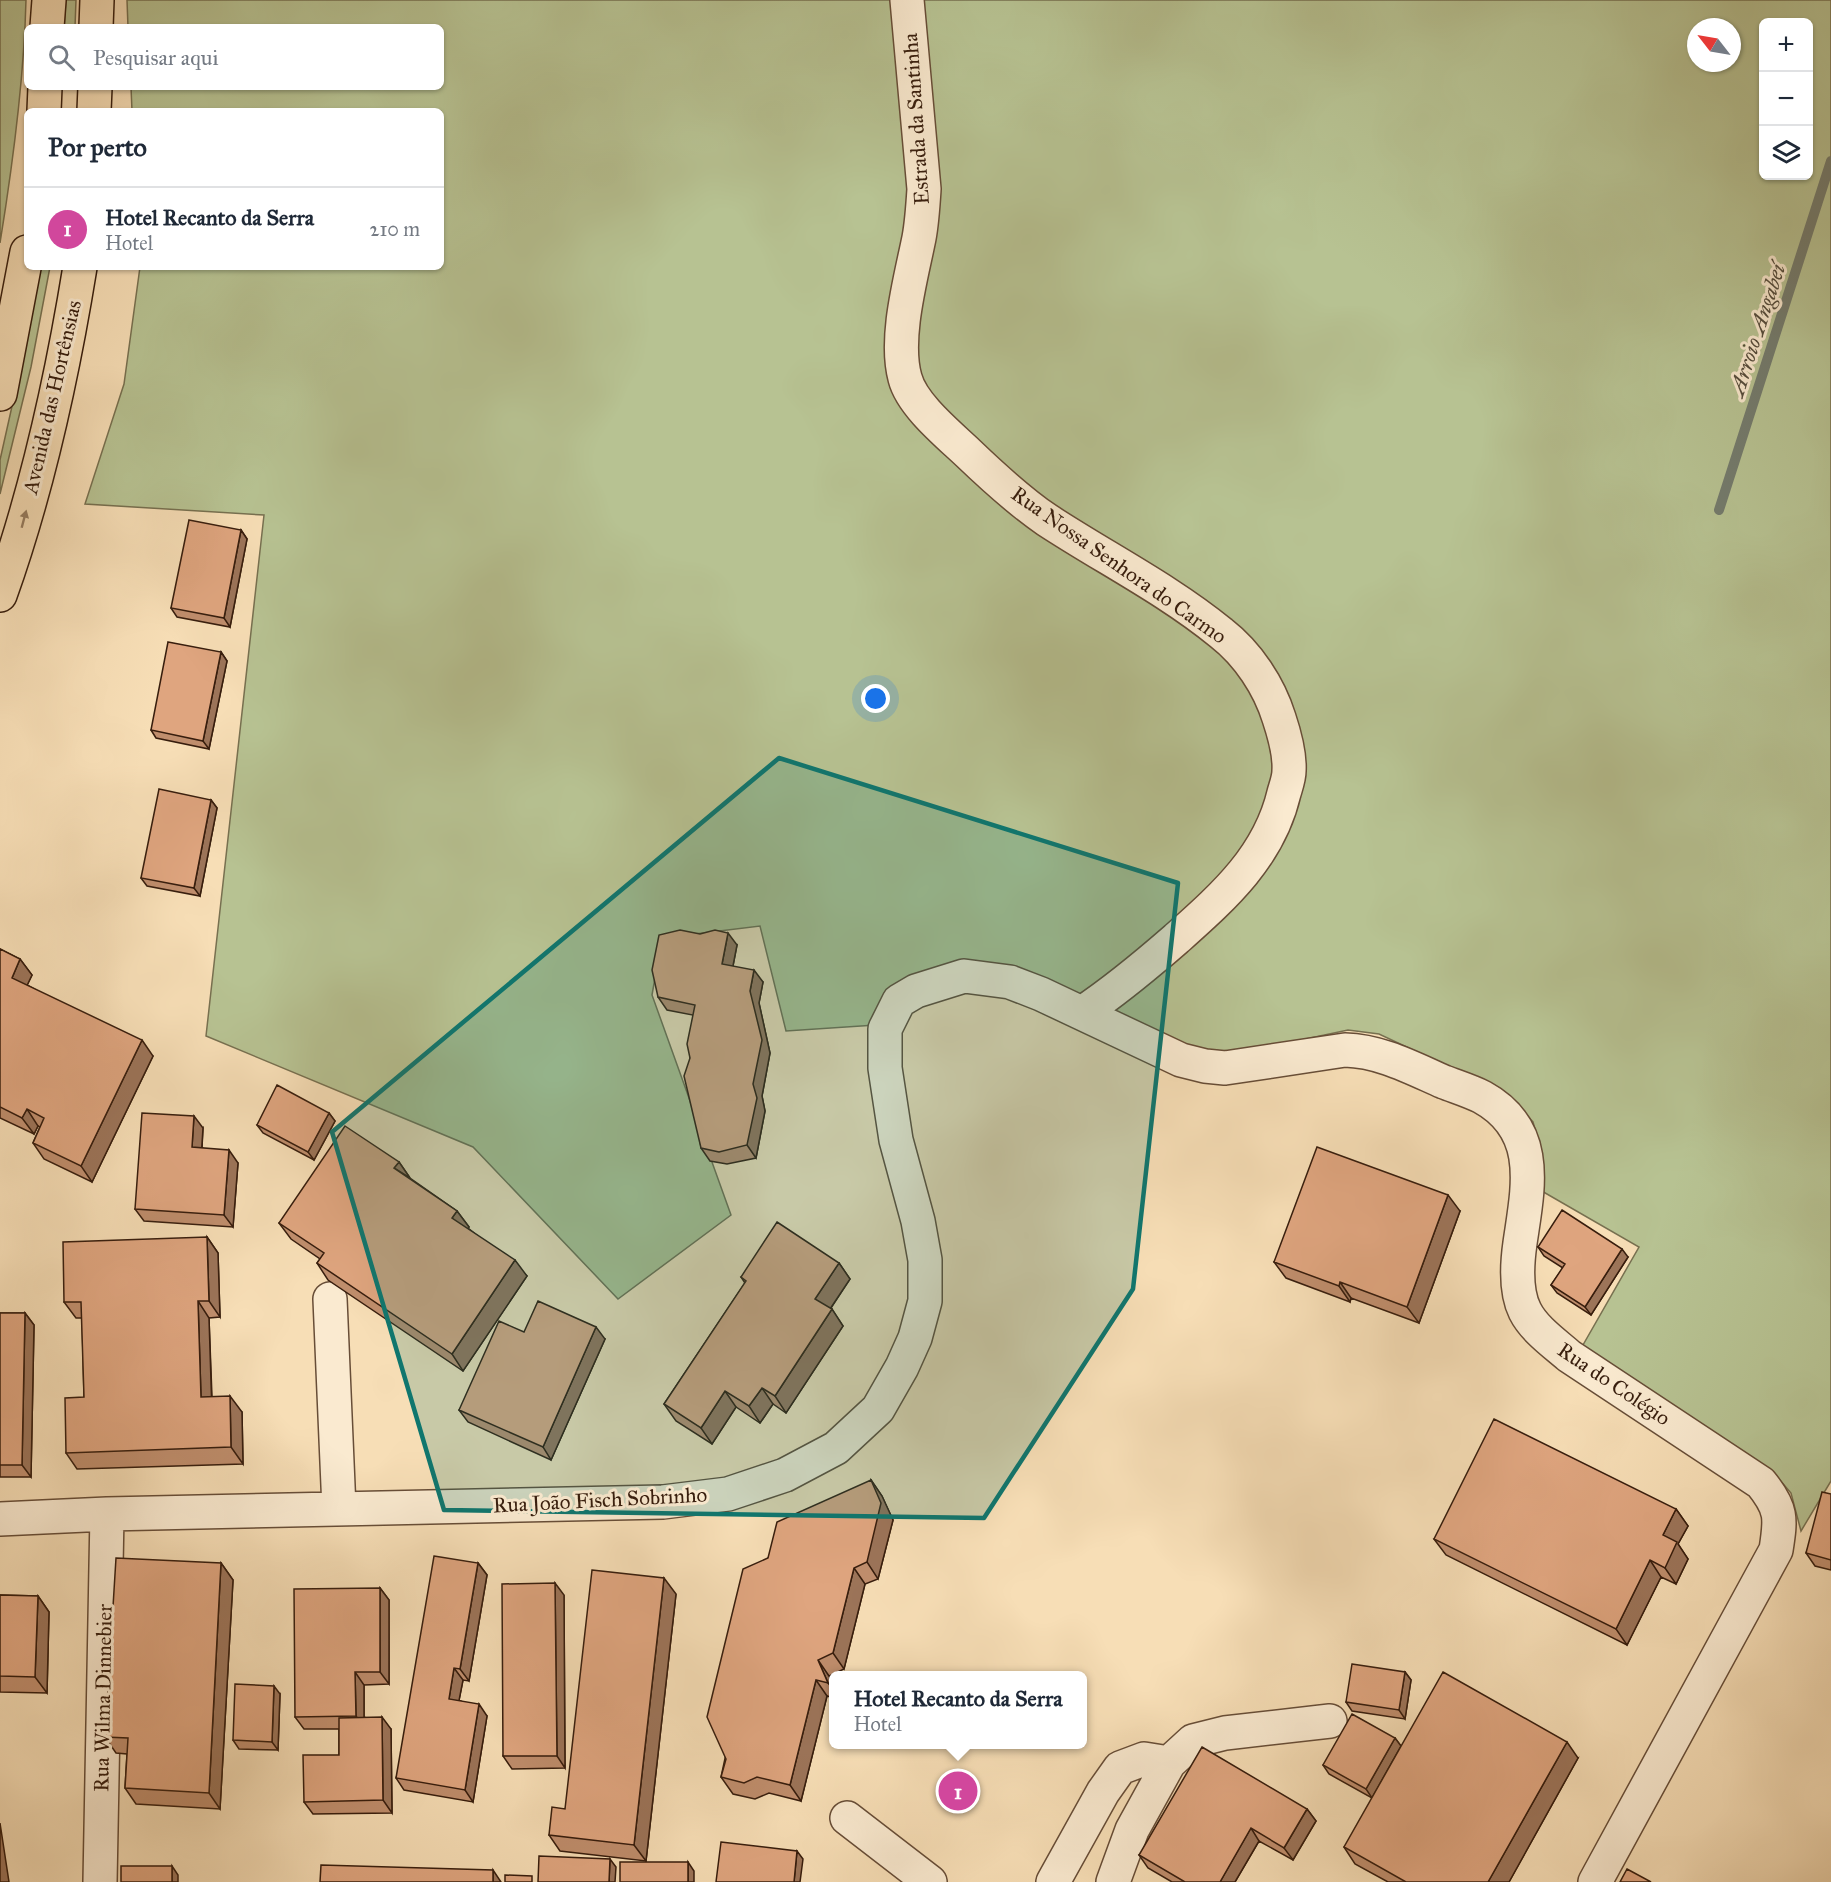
<!DOCTYPE html>
<html lang="pt">
<head>
<meta charset="utf-8">
<style>
  body { margin:0; font-family:"IM FELL Great Primer",serif; background:#f2f2f3; color:#1f2937 }
  .controls { position:absolute; right:18px; top:18px; display:grid; overflow:hidden; border-radius:9px; box-shadow:0 2px 4px #0004 }
  .controls button { width:54px; height:54px; display:grid; place-items:center; padding:0; border:0; border-bottom:2px solid #e0e1e3; background:#fff; color:#1f2937; font:30px sans-serif }
  .compass { position:absolute; left:1687px; top:18px; width:54px; height:54px; border-radius:50%; background:#fff; box-shadow:0 2px 4px #0004; rotate:301deg }
  .you { position:absolute; left:876px; top:699px; width:21px; height:21px; margin:-15px; border:4px solid #fff; border-radius:50%; background:#1a73e8; box-shadow:0 0 0 9px #1a73e833 }
  .badge { display:grid; place-items:center; width:39px; height:39px; border-radius:50%; background:#7c3aed; color:#fff; font-size:20px; font-weight:700 }
  .pin { position:absolute; translate:-50% -50%; border:3px solid #fff; box-shadow:0 2px 6px #0006 }
  .popup { position:absolute; left:829px; top:1671px; width:258px; height:78px; box-sizing:border-box; display:grid; place-content:center; border-radius:9px; background:#fff; filter:drop-shadow(0 2px 4px #0005); font-size:20px; white-space:nowrap; color:#747a83 }
  .popup b { font-size:22px; color:#1f2937 }
  .popup::after { content:''; position:absolute; left:50%; top:100%; margin-left:-12px; border:12px solid transparent; border-top-color:#fff }
  .list { margin:0; padding:0; list-style:none }
  h2 { display:flex; justify-content:space-between; align-items:center; height:78px; margin:0; padding:0 24px; font-size:26px }
  h2 small { font-size:20px; font-weight:400; color:#747a83 }
  .list li { display:grid; grid-template-columns:39px 1fr auto; gap:18px; align-items:center; box-sizing:border-box; height:84px; padding:0 24px; border-top:2px solid #e0e1e3 }
  .list b { display:block; font-size:22px; white-space:nowrap }
  .list p { margin:0; font-size:20px; white-space:nowrap; color:#747a83 }
  .list em { font-size:20px; font-style:normal; color:#747a83 }
  .icon { flex:none; width:33px; height:33px; fill:none; stroke:currentColor; stroke-width:2; stroke-linecap:round; stroke-linejoin:round }
  .map { position:relative; flex:none; width:1831px; height:1882px; overflow:hidden }
  .search { position:absolute; background:#fff; box-shadow:0 2px 4px #0004; left:24px; top:24px; width:420px; height:66px; display:flex; align-items:center; gap:15px; box-sizing:border-box; padding:0 21px; border-radius:9px; color:#747a83; font-size:22px }
  .panel { position:absolute; background:#fff; box-shadow:0 2px 4px #0004; left:24px; top:108px; width:420px; height:162px; border-radius:9px }
  .map>svg:first-child { display:block }
</style>
</head>
<body>
<div class="map">
<svg width="1831" height="1882" viewBox="0 0 1831 1882">
  <rect width="100%" height="100%" fill="#f7deb6"/>
  <filter id="stains"><feTurbulence type="fractalNoise" baseFrequency=".00333" numOctaves="4"/><feColorMatrix values="0 0 0 0 .2 0 0 0 0 .09 0 0 0 0 .02 0 0 0 .5 -.17"/></filter>
  <radialGradient id="worn" r=".72"><stop offset=".6" stop-color="#630" stop-opacity="0"/><stop offset="1" stop-color="#630" stop-opacity=".3"/></radialGradient>
  <path fill="#b7c292" stroke="#777050" stroke-width="1.5" fill-rule="evenodd" d="M0,0H26C24,81 13,163 0,243Z
    M66,0H76L75,27H64Z
    M127,0H1831V1481L1801,1531L1791,1493L1772,1471L1579,1352L1639,1247L1540,1190L1542,1155L1533,1122L1507,1094L1379,1034L1348,1030L1253,1050L1215,1056L1007,970L876,1025L786,1031L760,926L662,938L652,995L731,1215L618,1299L473,1147L206,1036L264,515L85,504L124,384L140,267H441V111H132L131,87H441V27H128ZM1764,22H1808V176H1764ZM1696,27H1732V63H1696Z
    M40,267H50L31,367L0,494V460L21,366Z"/>
  <g fill="none" stroke-linecap="round" stroke-linejoin="round">
    <path stroke="#747c6e" stroke-width="10" d="M1719,510L1831,161"/>
    <defs>
      <path id="minor" d="M907,0L924,189C923,205 922,222 919,238C911,278 894,338 905,378C912,405 948,434 968,453C992,476 1019,501 1047,520C1105,558 1167,589 1221,633C1248,654 1269,686 1279,718C1284,733 1290,754 1289,771C1289,778 1286,786 1284,793C1269,857 1223,897 1176,939C1145,966 1115,991 1082,1013
        M330,1299L339,1509
        M0,1519L107,1514L663,1502L728,1494L785,1475L836,1448L878,1409L902,1367L915,1338L925,1301V1260L918,1221L896,1140L885,1068V1029L899,1001L916,991L964,976L1010,982L1041,994L1181,1060L1205,1066L1225,1068L1345,1050C1381,1051 1412,1068 1444,1082C1457,1087 1470,1091 1482,1097C1542,1130 1528,1188 1520,1243C1517,1264 1515,1291 1525,1311C1534,1329 1554,1343 1569,1356L1761,1483C1782,1509 1781,1518 1776,1550L1595,1882
        M847,1818L930,1882
        M100,1882L107,1514
        M1053,1882L1103,1792L1120,1768L1144,1759L1169,1763
        M1113,1882L1132,1830L1169,1763L1193,1741L1225,1733L1330,1721"/>
      <path id="major" d="M47,27L49,0
        M96,27L97,0
        M44,111L45,87
        M94,111L95,87
        M0,394L27,252
        M0,595C38,489 62,378 80,267"/>
    </defs>
    <use href="#minor" stroke="#674d37" stroke-width="36"/>
    <use href="#major" stroke="#371d0d" stroke-width="36"/>
    <use href="#minor" stroke="#faead0" stroke-width="33"/>
    <use href="#major" stroke="#f7deb6" stroke-width="33"/>
  </g>
  <path fill="#c08e6d" stroke="#371d0d" stroke-width="1.5" d="M241,530L247,539L230,627L177,617L171,608Z
    M221,652L227,661L209,749L156,738L151,730Z
    M211,800L217,808L200,896L147,886L141,878Z
    M737,945L733,966L763,982L759,1003L770,1053L762,1096L765,1111L756,1158L727,1164L710,1161L701,1148L690,1058L693,1015L667,1010L658,997Z
    M0,949L20,959L32,975L27,985L153,1056L92,1182L44,1159L33,1143L40,1127L38,1126L34,1134L0,1118Z
    M329,1113L335,1121L314,1160L263,1133L257,1125Z
    M203,1128L202,1148L238,1163L233,1227L144,1221L135,1209Z
    M399,1162L410,1178L457,1211L469,1227L468,1228L527,1276L463,1371L328,1280L317,1263L320,1259L291,1239L279,1223Z
    M1460,1211L1419,1323L1351,1298L1350,1302L1286,1278L1274,1262Z
    M207,1237L218,1253L220,1317L209,1318L212,1397L242,1412L243,1464L77,1469L66,1453L84,1397L82,1318H76L64,1302Z
    M1538,1247L1628,1257L1591,1315L1557,1293L1551,1285L1563,1268L1544,1256Z
    M839,1263L850,1279L831,1308L843,1326L786,1413L773,1404L760,1423L736,1407L712,1444L676,1421L664,1404L745,1283L741,1277Z
    M0,1313H25L34,1325L31,1477H0Z
    M524,1332L605,1339L551,1460L468,1422L459,1410Z
    M871,1480L882,1496L893,1520L878,1579L865,1584L844,1669L829,1676L834,1686V1698L827,1696L801,1801L769,1793L755,1799L733,1794L721,1777L768,1558Z
    M1831,1494V1570L1815,1566L1806,1553Z
    M1676,1509L1688,1526L1678,1544L1688,1559L1676,1584L1661,1577L1627,1645L1446,1555L1434,1539Z
    M221,1563L233,1580L220,1809L136,1804L125,1788L127,1754L116,1753L105,1737Z
    M478,1563L487,1575L469,1681L463,1680L459,1700L487,1716L473,1802L404,1790L396,1778Z
    M380,1588L389,1600V1684L364,1685V1717L391,1729L392,1813L313,1814L304,1802L339,1755V1729H304L295,1717Z
    M676,1594L646,1861L560,1851L549,1835L565,1809Z
    M0,1595L38,1596L49,1612L47,1693L0,1692Z
    M564,1595L565,1768L512,1769L503,1756Z
    M1405,1672L1411,1680L1405,1719L1352,1711L1346,1702Z
    M280,1694L278,1750L239,1749L233,1740Z
    M1395,1738L1401,1746L1372,1798L1329,1774L1323,1765Z
    M1578,1758L1509,1882H1388L1355,1864L1344,1847Z
    M1307,1809L1316,1821L1293,1860L1259,1841L1235,1882H1172L1148,1868L1139,1855Z"/>
  <path fill="#9c7459" stroke="#371d0d" stroke-width="1.5" d="M241,530L247,539L230,627L224,618Z
    M221,652L227,661L209,749L203,741Z
    M211,800L217,808L200,896L194,888Z
    M728,933L737,945L731,976L722,964Z
    M20,959L32,975L23,994L12,978Z
    M754,970L763,982L759,1003L770,1053L762,1096L765,1111L756,1158L747,1145L750,991Z
    M142,1040L153,1056L92,1182L81,1166Z
    M27,1109L38,1126L34,1134L22,1118Z
    M329,1113L335,1121L314,1160L308,1152Z
    M194,1116L203,1128L201,1160L192,1147Z
    M229,1150L238,1163L233,1227L224,1215Z
    M399,1162L410,1178L394,1168Z
    M1448,1195L1460,1211L1419,1323L1407,1307Z
    M457,1211L469,1227L464,1234L452,1218Z
    M207,1237L218,1253L220,1317L209,1301Z
    M1622,1249L1628,1257L1591,1315L1585,1307Z
    M515,1260L527,1276L463,1371L452,1354Z
    M839,1263L850,1279L826,1315L815,1299Z
    M1340,1282L1351,1298L1350,1302L1339,1286Z
    M198,1301L209,1318L212,1413L201,1397Z
    M832,1309L843,1326L786,1413L775,1396Z
    M25,1313L34,1325L31,1477L22,1465Z
    M596,1327L605,1339L551,1460L543,1447Z
    M762,1388L773,1404L760,1423L749,1406Z
    M725,1391L736,1407L712,1444L701,1428Z
    M230,1396L242,1412L243,1464L231,1447Z
    M871,1480L882,1496L893,1520L878,1579L867,1562Z
    M1676,1509L1688,1526L1678,1544L1688,1559L1676,1584L1665,1568L1663,1535Z
    M1650,1560L1661,1577L1627,1645L1616,1629Z
    M221,1563L233,1580L220,1809L209,1793Z
    M478,1563L487,1575L469,1681L460,1669Z
    M854,1568L865,1584L844,1669L833,1653Z
    M664,1578L676,1594L646,1861L634,1845Z
    M555,1583L564,1595L565,1768L557,1756Z
    M380,1588L389,1600V1684L380,1672Z
    M38,1596L49,1612L47,1693L35,1677Z
    M818,1660L829,1676L834,1686V1690L828,1683Z
    M454,1668L463,1680L457,1711L449,1699Z
    M355,1672L364,1685V1728L356,1716Z
    M1405,1672L1411,1680L1405,1719L1399,1710Z
    M816,1680L827,1696L801,1801L790,1785Z
    M274,1686L280,1694L278,1750L272,1742Z
    M479,1704L487,1716L473,1802L465,1790Z
    M382,1717L391,1729L392,1813L383,1800Z
    M1395,1738L1401,1746L1372,1798L1366,1789Z
    M1567,1742L1578,1758L1509,1882H1488Z
    M1307,1809L1316,1821L1293,1860L1284,1848Z
    M0,1823L9,1882H0Z
    M1251,1828L1259,1841L1235,1882H1220Z
    M797,1851L803,1859L800,1882H794Z
    M610,1859L616,1867L615,1882H609Z
    M688,1862L694,1871V1882H688Z
    M172,1866L178,1875V1882H172Z
    M493,1870L501,1882H493Z"/>
  <path fill="#dfa57f" stroke="#371d0d" stroke-width="1.5" d="M189,520L241,530L224,618L171,608Z
    M168,642L221,652L203,741L151,730Z
    M159,789L211,800L194,888L141,878Z
    M680,930L700,934L715,930L728,933L722,964L754,970L750,991L762,1040L753,1084L757,1098L747,1145L719,1152L701,1148L684,1076L690,1058L687,1044L695,1005L658,997L652,970L659,935Z
    M0,949L20,959L12,978L142,1040L81,1166L33,1143L44,1118L27,1109L22,1118L0,1107Z
    M277,1085L329,1113L308,1152L257,1125Z
    M142,1113L194,1116L192,1147L229,1150L224,1215L135,1209Z
    M345,1126L399,1162L394,1168L457,1211L452,1218L515,1260L452,1354L317,1263L324,1253L279,1223Z
    M1317,1147L1448,1195L1407,1307L1340,1282L1339,1286L1274,1262Z
    M1562,1210L1622,1249L1585,1307L1551,1285L1565,1264L1538,1247Z
    M777,1222L839,1263L815,1299L832,1309L775,1396L762,1388L749,1406L725,1391L701,1428L664,1404L746,1281L741,1277Z
    M207,1237L209,1301H198L201,1397L230,1396L231,1447L66,1453L65,1398L84,1397L81,1302H64L63,1242Z
    M538,1301L596,1327L543,1447L459,1410L499,1321L524,1332Z
    M0,1313H25L22,1465H0Z
    M1494,1419L1676,1509L1663,1535L1677,1542L1665,1568L1650,1560L1616,1629L1434,1539Z
    M871,1480L881,1503L867,1562L854,1568L833,1653L818,1660L828,1683L816,1680L790,1785L757,1777L744,1783L721,1777L726,1759L707,1717L743,1569L768,1558L777,1522Z
    M1822,1492L1831,1494V1560L1806,1553Z
    M434,1556L478,1563L460,1669L454,1668L449,1699L479,1704L465,1790L396,1778Z
    M116,1558L221,1563L209,1793L125,1788L128,1738L105,1737Z
    M592,1570L664,1578L634,1845L549,1835L552,1807L565,1809Z
    M555,1583L557,1756H503L502,1584Z
    M380,1588V1672H355L356,1716L295,1717L294,1589Z
    M0,1595L38,1596L35,1677L0,1676Z
    M1352,1664L1405,1672L1399,1710L1346,1702Z
    M1443,1672L1567,1742L1488,1882H1406L1344,1847Z
    M235,1684L274,1686L272,1742L233,1740Z
    M1352,1714L1395,1738L1366,1789L1323,1765Z
    M382,1717L383,1800L304,1802L303,1755H339V1718Z
    M1202,1747L1307,1809L1284,1848L1251,1828L1220,1882H1185L1139,1855Z
    M721,1842L797,1851L794,1882H716Z
    M539,1856L610,1859L609,1882H538Z
    M620,1862H688V1882H620Z
    M321,1865L493,1870V1882H320Z
    M121,1866H172V1882H121Z
    M1627,1869L1651,1882H1620Z
    M505,1875L532,1876V1882H505Z"/>
  <defs><path id="oneway-solid" d="M-6-.8H1V-3.2L6.5 0L1 3.2V.8H-6Z" transform="scale(1.5)"/></defs>
  <use fill="#977e62" href="#oneway-solid" transform="translate(24 519) rotate(-75)"/>
  <path fill="#0f766e" fill-opacity="0.2" stroke="#0f766e" stroke-width="4.5" stroke-linejoin="round" d="M779,758L1178,883L1133,1289L984,1518L444,1510L332,1132Z"/>
  <g text-anchor="middle" dominant-baseline="central" stroke-width="6" stroke-linejoin="round" paint-order="stroke">
    <g font-size="21" fill="#371d0d" stroke="#faead0">
      <text transform="translate(916 119) rotate(-94)">Estrada da Santinha</text>
      <text transform="translate(52 397) rotate(-77)">Avenida das Hortênsias</text>
      <text transform="translate(1119 565) rotate(35)">Rua Nossa Senhora do Carmo</text>
      <text transform="translate(1614 1384) rotate(34)">Rua do Colégio</text>
      <text transform="translate(600 1500) rotate(-3)">Rua João Fisch Sobrinho</text>
      <text transform="translate(103 1698) rotate(-89)">Rua Wilma Dinnebier</text>
    </g>
    <g font-size="22" font-style="italic" fill="#564d3d" stroke="#faead0">
      <text transform="translate(1757 330) rotate(-72)">Arroio Angabeí</text>
    </g>
  </g>
  <rect width="100%" height="100%" filter="url(#stains)"/>
  <rect width="100%" height="100%" fill="url(#worn)"/>
</svg>
<div class="controls">
<button>+</button>
<button>−</button>
<button><svg class="icon" aria-label="layers" viewBox="0 0 24 24"><path d="M12 4l9 5-9 5-9-5zM3 14l9 5 9-5"/></svg></button>
</div>
<svg class="compass" viewBox="-18 -18 36 36"><path d="M0-13l5 13h-10z" fill="#e53935"/><path d="M0 13l5-13h-10z" fill="#747a83"/></svg>
<div class="you"></div>
<div class="pin badge" style="left:958px;top:1791px;background:#d1479c">1</div>
<div class="popup"><b>Hotel Recanto da Serra</b>Hotel</div>
<div class="search"><svg class="icon" aria-label="search" viewBox="0 0 24 24"><circle cx="10" cy="10" r="6"/><path d="M15 15l6 6"/></svg>Pesquisar aqui</div>
<section class="panel">
<h2>Por perto<small></small></h2>
<ul class="list">
<li><span class="badge" style="background:#d1479c">1</span><div><b>Hotel Recanto da Serra</b><p>Hotel</p></div><em>210 m</em></li>
</ul>
</section>
</div>
</body>
</html>
